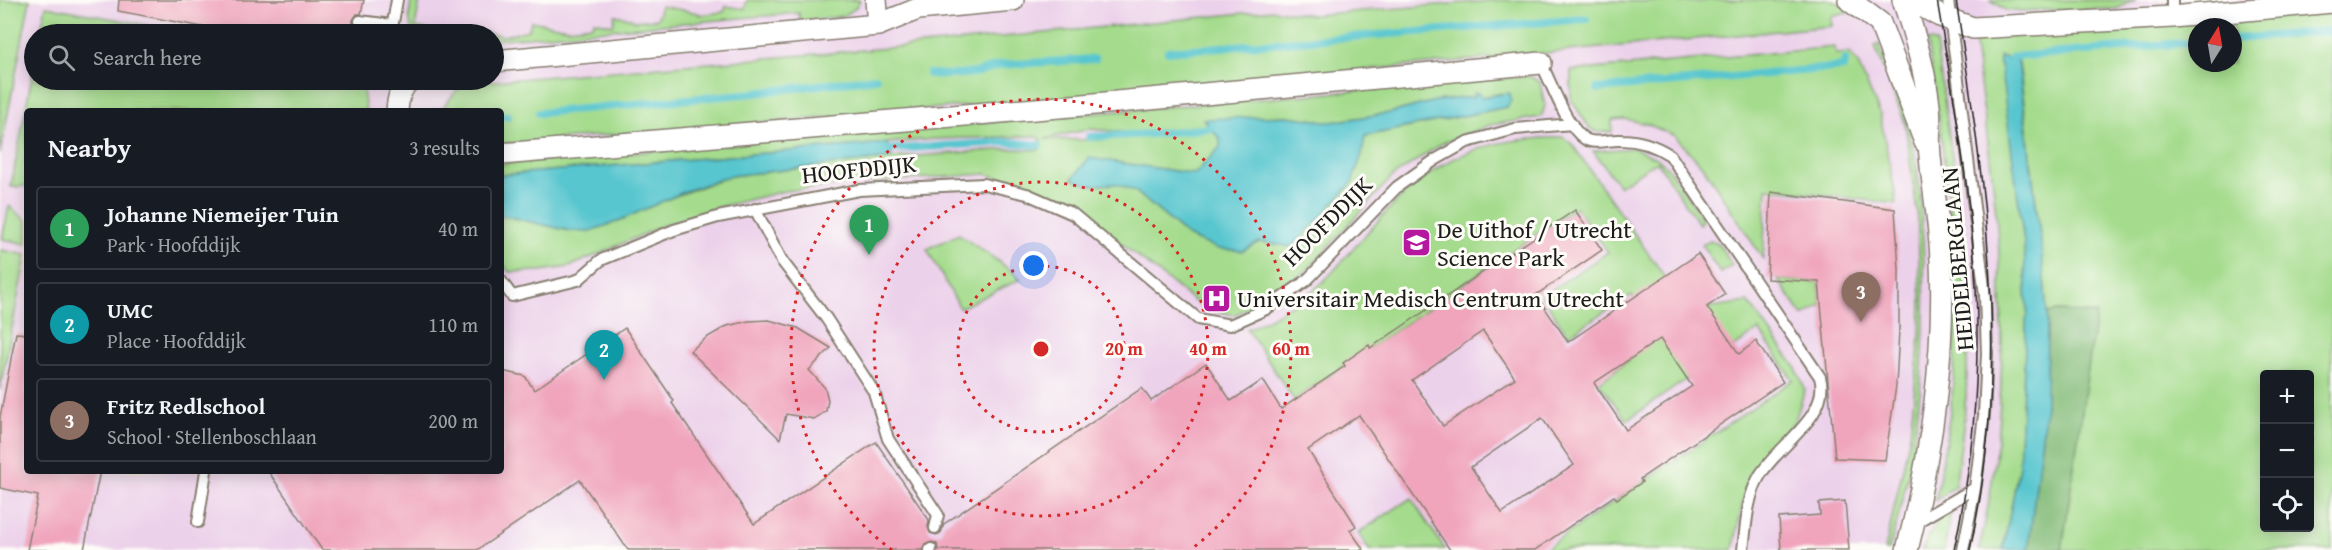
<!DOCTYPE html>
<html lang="en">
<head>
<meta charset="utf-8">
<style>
  body { margin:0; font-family:"Gentium Book Plus",serif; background:#20242c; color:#f1f3f6 }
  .controls { position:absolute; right:18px; bottom:18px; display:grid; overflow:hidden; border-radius:6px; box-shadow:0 3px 15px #0003 }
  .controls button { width:54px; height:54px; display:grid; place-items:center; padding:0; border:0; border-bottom:2px solid #363941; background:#171b24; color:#f1f3f6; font:30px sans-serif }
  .compass { position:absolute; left:2188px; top:18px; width:54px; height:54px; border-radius:50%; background:#171b24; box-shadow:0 3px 15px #0003; rotate:11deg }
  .you { position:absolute; left:1034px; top:266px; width:21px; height:21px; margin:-15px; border:4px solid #fff; border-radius:50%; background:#1a73e8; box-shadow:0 0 0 9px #1a73e833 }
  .badge { display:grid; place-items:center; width:39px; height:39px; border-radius:50%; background:#0b8043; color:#fff; font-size:20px; font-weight:700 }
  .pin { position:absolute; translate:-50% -50px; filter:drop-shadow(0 2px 3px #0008) }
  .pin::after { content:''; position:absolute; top:32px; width:21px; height:18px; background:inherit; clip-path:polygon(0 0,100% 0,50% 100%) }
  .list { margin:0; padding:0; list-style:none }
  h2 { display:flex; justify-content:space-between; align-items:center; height:78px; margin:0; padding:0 24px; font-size:26px }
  h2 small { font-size:20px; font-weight:400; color:#9ea1a6 }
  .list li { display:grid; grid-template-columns:39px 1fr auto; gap:18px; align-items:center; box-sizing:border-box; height:84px; margin:0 12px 12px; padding:0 12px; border:2px solid #363941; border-radius:6px }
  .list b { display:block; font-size:22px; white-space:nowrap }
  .list p { margin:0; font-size:20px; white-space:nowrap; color:#9ea1a6 }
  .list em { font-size:20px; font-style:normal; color:#9ea1a6 }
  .icon { flex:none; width:33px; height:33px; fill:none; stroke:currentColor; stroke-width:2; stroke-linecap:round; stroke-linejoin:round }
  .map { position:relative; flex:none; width:2332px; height:550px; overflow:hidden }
  .search { position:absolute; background:#171b24; box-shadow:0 3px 15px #0003; left:24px; top:24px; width:480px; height:66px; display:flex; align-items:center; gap:15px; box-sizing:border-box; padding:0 21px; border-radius:33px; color:#9ea1a6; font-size:22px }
  .panel { position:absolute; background:#171b24; box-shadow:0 3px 15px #0003; left:24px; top:108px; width:480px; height:366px; border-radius:6px }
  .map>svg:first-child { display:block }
</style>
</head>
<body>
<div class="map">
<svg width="2332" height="550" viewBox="0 0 2332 550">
  <rect width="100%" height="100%" fill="#fdfcf7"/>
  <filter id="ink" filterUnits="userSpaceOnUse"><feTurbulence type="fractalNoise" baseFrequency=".0167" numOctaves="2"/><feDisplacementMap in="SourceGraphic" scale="12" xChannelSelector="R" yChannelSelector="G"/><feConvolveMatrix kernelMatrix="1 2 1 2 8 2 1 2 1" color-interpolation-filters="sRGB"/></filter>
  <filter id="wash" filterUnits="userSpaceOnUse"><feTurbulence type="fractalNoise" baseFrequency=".008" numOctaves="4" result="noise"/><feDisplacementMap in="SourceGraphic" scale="24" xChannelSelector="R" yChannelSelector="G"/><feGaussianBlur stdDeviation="1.35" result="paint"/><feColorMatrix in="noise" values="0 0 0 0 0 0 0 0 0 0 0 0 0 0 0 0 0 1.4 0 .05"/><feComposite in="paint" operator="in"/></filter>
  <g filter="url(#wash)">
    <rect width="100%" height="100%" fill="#f3e2c7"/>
    <path fill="#ecd1ea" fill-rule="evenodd" d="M0,0H2332V550H0ZM2197,27H2233V63H2197ZM34,34H494V80H34ZM27,111H501V471H27ZM2264,374H2310V528H2264Z"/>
    <path fill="#a4db8c" stroke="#607c54" stroke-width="1.5" fill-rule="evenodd" d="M0,0H30L0,154Z
      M411,0H420L415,27L442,33L441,34H413L409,19Z
      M747,0H860C850,24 820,16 800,21L799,13L494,40V34H484V32L503,36L529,30L531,21L568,28L593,25L594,21L613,25L615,15L633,19L634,21L657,19L661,6L699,13V15L724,12L726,6L745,9Z
      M1502,0L1699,2L1709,0H1833L1855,11L1831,17L1832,26L1100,95L501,144V111H440L457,90L471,83L923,45L1274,10L1312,15Z
      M1991,0H2136L2116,9L2007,11Z
      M46,6L192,34H40Z
      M2332,12V550H2062L2095,314L2059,311L2047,313L2041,244L2019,62L2000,56L2024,243L2027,309L2019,466L2003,550H1979C2005,441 2006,325 1996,214C1991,155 1981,97 1974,38ZM2197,27H2233V63H2197ZM2264,374H2310V528H2264Z
      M1927,41L1936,42C1951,148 1968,256 1967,364C1967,405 1961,446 1955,486L1935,501C1943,458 1952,413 1954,369C1960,260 1944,149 1927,41Z
      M1879,44C1889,71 1902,98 1908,126C1918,162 1921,201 1923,239C1928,343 1920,450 1889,550H1885L1910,436L1920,337L1921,300L1917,212L1905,123L1876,50L1875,46Z
      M1835,47L1836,54L1849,53L1857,62L1880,114L1897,204L1767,188L1763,259L1704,168L1675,136L1647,124L1625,119L1612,120V132H1597L1589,128L1571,99V71Z
      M34,65V80H365L363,91L366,111H27V186L11,187Z
      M1529,76L1540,82L1545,106L1541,117L1490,125L1443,143L1426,154L1392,177L1308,269L1277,294L1234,315L1203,308L1081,212L1036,190L986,174L860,183L785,191L715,208L664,225L569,267L540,271L509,272L501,261V215L570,231L614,223L646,207L730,176L892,158L1007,149L1039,150L1041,139L1036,136L935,139L501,175V164ZM1474,93L1481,97L1503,93L1507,107L1365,136L1362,154L1275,244L1259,242L1243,251L1189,237L1135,191L1117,184L1090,185L1072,179L1089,158L1195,174L1220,147V139L1204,120L1287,116L1331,122L1390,113L1435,101L1474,97ZM1090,129L1147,134H1148L1097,140L1044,139Z
      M1563,137L1572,144L1680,299L1697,309L1748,302L1795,366L1805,389L1795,421L1749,473L1733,550H1543L1793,380L1759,330L1627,420L1599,383L1660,336L1632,295L1568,335L1542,296L1608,252L1576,207L1294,400L1247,329C1266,322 1309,295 1324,281C1362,242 1394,195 1441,166C1480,142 1518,139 1563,137Z
      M1635,148L1658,159L1668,168L1703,219L1699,224L1657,161L1619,186L1593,151Z
      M9,206L27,221V244L2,239Z
      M959,234C980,250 1001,261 1021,279L960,308L927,249Z
      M1710,240L1718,243L1732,265L1720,273L1702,245Z
      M1,250L26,255L0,390V254Z
      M1778,280L1819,282L1821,305L1803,316Z
      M1411,498L1445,549L1369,550L1358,533Z
      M1951,511L1944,550H1922L1938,519Z"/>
    <path fill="#83bb78" stroke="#506c4a" stroke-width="1.5" d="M2059,311L2096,314L2062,550H2028L2046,404L2047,313Z"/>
    <path fill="#59c6cf" stroke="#3a7176" stroke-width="1.5" d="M1999,56L2018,61L2041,244L2047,313L2046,404L2028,550H2003L2019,466L2027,309L2024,243Z
      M1474,93H1478L1481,97L1510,93L1511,100L1507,107L1365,136L1362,154L1352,183L1293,247L1259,242L1243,251L1219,249L1189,237L1135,191L1117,184L1090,185L1072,179L1089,158L1195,174L1220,147V139L1203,119L1287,116L1331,122L1390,113L1435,101L1474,97Z
      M886,143L891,149L892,158L730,176L686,191L614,223L587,232L570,231L501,215V175Z"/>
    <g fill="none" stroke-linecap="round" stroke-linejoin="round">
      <path stroke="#59c6cf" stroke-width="8" d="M2233,39L2332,31
        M1168,51L1586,19
        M2013,69L2012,57L2197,42
        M929,74L949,75L975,73L1000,65L1095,59
        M1597,89L1844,67L1845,60
        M539,113L754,93L876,78
        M501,116H508
        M1089,137L1152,134L1220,127
        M881,150L1007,142L1039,145"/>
    </g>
    <g id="blocks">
      <path fill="#f0a5bd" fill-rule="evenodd" d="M119,0H364L361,14H357L353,20V24L358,28L357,34H240L118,11Z
        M1771,192L1895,209L1899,269V330L1896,386L1885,460L1835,458L1819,282L1767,279Z
        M1575,210L1602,250L1536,295L1568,342L1698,254L1725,294L1707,307L1739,354L1756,341L1783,382L1640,479L1642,482L1617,499L1614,496L1535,550H1450L1359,415L1308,450L1356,526L1350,530L1364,550H938L937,544L932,542L926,544L923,550H628L580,480L477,550H322L268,471H501V371L525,376L534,390L625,328L674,401L672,403L754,524L876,442L929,520L928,527L930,533L937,535L941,533L944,524L1142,388L1151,401L1206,363L1231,401L1263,380L1281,409L1345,366L1343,363L1369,345L1370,348ZM1483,331L1515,378L1443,426L1412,380ZM1660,339L1692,386L1626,430L1594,383ZM1542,418L1574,465L1502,513L1471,467Z
        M769,320L798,328L831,348L809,370L825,388L828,400L826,411L814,419L786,414L780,439L690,351L706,338L727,326L749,321Z
        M16,333L27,334V471H100L84,550H27L38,496L0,488V417Z
        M1845,501L1849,550H1781L1779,518L1820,515L1819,503Z"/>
    </g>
  </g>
  <g filter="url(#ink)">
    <use href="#blocks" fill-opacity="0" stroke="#887f72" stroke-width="1.5"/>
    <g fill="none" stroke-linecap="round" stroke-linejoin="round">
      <defs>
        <path id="service" d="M1948,0L1985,295L1987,354L1984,415L1975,488L1963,550
          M2172,0V17
          M360,21L392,25
          M391,34L397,0
          M1541,63C1551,82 1567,128 1585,139C1595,145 1610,139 1621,140C1638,140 1656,146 1670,155L1820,377C1831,417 1776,446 1759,477C1747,498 1746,526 1743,550
          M755,209L782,261L826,318L874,392L888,439L938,515L935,528
          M501,281L512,296L578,280L601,260L674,230L718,217L859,190L984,184L1027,194L1073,214L1198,319L1230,325L1266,309L1306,281L1397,187L1435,160L1467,142L1515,129L1572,124
          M198,522L206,471
          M1915,523L1975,488
          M930,550L931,549"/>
        <path id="minor" d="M876,0L878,25
          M1849,0L1880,23L1925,142
          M1903,0C1915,35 1925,69 1929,106C1931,123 1928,140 1930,156C1933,191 1940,226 1941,261C1945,358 1931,456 1907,550
          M1911,0L1940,16L1973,28L2172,17L2332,2
          M494,61L878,25L918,9L1013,0
          M397,111C398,98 400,88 410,80
          M501,154L1095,104L1541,63"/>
      </defs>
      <use href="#service" stroke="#887f72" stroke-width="14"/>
      <use href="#minor" stroke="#887f72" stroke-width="24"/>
      <use href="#service" stroke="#fff" stroke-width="10"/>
      <use href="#minor" stroke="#fff" stroke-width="21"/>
      <path stroke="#1c1c1c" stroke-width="1.5" d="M1937,0C1953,95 1971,191 1976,288C1980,376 1973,464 1954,550
        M1956,0C1985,185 2012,364 1970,550"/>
    </g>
  </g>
  <g fill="none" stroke="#d62828" stroke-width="3" stroke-dasharray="3 6">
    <circle cx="1041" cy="349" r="83"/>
    <circle cx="1041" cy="349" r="167"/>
    <path d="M892 550A250 250 0 1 1 1190 550"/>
  </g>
  <defs>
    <symbol id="university-square" viewBox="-11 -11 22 22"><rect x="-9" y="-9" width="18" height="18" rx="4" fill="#b5179e" stroke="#fdfcf7"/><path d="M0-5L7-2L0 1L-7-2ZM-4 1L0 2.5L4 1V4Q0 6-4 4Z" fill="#fff"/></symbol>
    <symbol id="hospital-square" viewBox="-11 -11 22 22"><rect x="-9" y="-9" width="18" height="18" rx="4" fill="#b5179e" stroke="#fdfcf7"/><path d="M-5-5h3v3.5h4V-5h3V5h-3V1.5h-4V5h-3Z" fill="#fff"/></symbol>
  </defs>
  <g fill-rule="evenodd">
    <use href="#university-square" x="1400" y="226" width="33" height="33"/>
    <use href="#hospital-square" x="1200" y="282" width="33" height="33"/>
  </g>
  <g text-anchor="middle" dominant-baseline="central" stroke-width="6" stroke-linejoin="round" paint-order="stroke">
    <g font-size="24" fill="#1c1c1c" stroke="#fdfcf7">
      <text transform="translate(859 169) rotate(-6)">HOOFDDIJK</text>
      <text transform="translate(1327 221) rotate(-45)">HOOFDDIJK</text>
      <text transform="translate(1957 259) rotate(-95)">HEIDELBERGLAAN</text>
    </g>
    <g font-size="24" fill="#1c1c1c" stroke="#fdfcf7" text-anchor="start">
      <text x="1437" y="229">De Uithof / Utrecht<tspan x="1437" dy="28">Science Park</tspan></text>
      <text x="1237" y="298">Universitair Medisch Centrum Utrecht</text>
    </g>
  </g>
  <circle cx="1041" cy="349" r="9" fill="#d62828" stroke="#fdfcf7" stroke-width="3"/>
  <g font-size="18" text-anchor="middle" font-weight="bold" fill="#d62828" stroke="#fdfcf7" stroke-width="6" stroke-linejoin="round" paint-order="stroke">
    <text x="1124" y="355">20 m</text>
    <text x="1208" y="355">40 m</text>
    <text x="1291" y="355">60 m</text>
  </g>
</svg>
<div class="controls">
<button>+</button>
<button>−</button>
<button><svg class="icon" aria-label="locate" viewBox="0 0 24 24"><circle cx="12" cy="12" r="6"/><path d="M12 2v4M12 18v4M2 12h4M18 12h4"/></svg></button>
</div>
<svg class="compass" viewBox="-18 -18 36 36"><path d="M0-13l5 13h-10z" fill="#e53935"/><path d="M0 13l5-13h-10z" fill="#9ea1a6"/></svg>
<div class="you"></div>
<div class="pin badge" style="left:869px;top:255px;background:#2e9e5b">1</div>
<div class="pin badge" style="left:604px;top:380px;background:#0f9aa8">2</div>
<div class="pin badge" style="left:1861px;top:322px;background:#8d6e63">3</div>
<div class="search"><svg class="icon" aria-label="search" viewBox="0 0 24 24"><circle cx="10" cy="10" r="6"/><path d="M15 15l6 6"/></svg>Search here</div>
<section class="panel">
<h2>Nearby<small>3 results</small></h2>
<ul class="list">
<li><span class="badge" style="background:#2e9e5b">1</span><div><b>Johanne Niemeijer Tuin</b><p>Park · Hoofddijk</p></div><em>40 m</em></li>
<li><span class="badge" style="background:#0f9aa8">2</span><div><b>UMC</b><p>Place · Hoofddijk</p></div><em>110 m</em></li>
<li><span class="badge" style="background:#8d6e63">3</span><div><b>Fritz Redlschool</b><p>School · Stellenboschlaan</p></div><em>200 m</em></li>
</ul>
</section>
</div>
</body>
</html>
